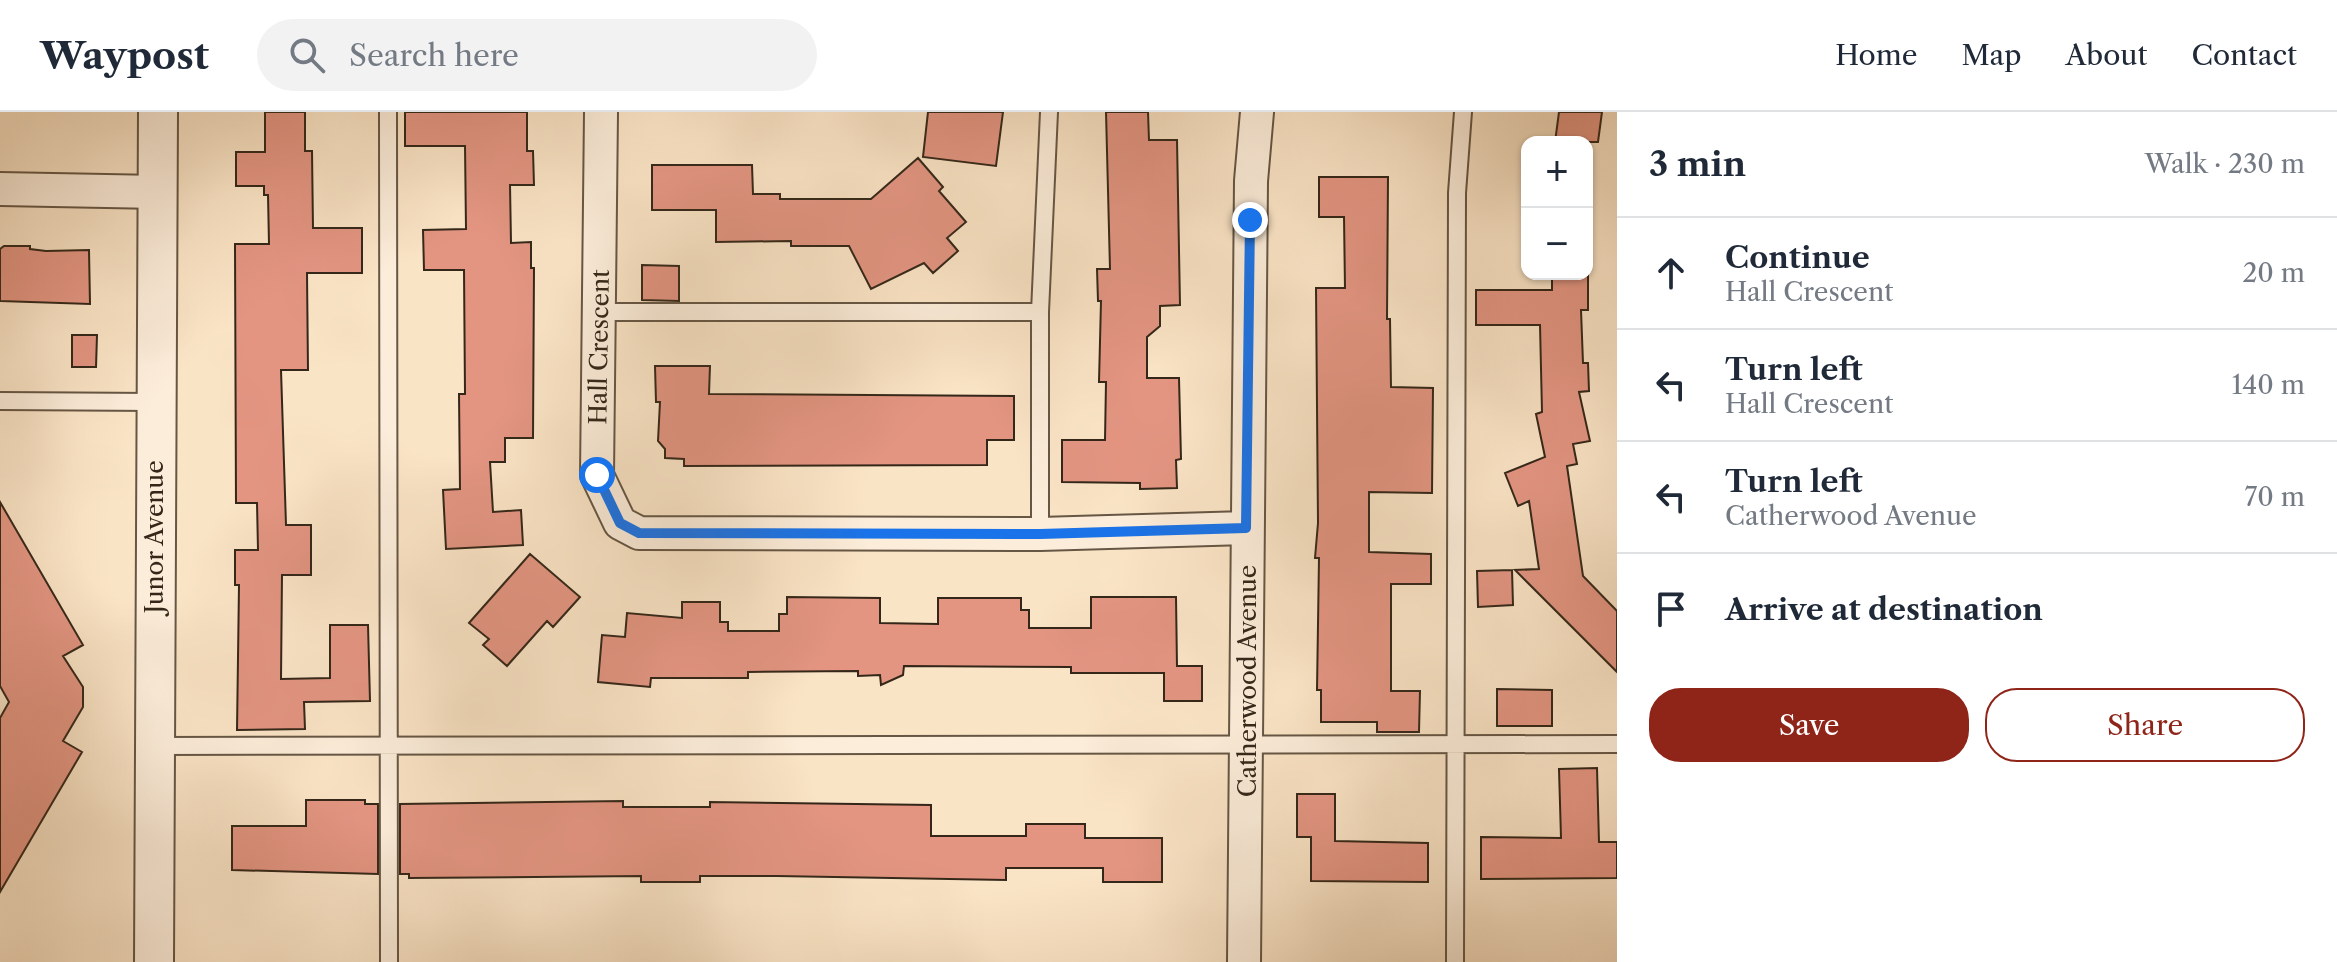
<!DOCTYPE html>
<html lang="en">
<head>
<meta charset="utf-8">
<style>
  body { margin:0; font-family:"Libre Caslon Text",serif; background:#f2f2f3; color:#1f2937 }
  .controls { position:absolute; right:24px; top:24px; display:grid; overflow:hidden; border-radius:16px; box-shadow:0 2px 6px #0004 }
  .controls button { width:72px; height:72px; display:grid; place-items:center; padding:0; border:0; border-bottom:2px solid #e0e1e3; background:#fff; color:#1f2937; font:40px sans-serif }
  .stop { position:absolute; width:24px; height:24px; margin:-18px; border:6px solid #1a73e8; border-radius:50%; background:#fff }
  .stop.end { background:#1a73e8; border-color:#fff; box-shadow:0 2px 8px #0008 }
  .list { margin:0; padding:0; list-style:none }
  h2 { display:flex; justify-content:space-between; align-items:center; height:104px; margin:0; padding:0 32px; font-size:34px }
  h2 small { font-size:26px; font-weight:400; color:#747a83 }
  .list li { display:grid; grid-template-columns:52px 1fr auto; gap:24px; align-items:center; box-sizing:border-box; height:112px; padding:0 32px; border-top:2px solid #e0e1e3 }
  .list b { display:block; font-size:30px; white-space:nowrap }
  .list p { margin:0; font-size:26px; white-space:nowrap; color:#747a83 }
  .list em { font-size:26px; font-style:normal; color:#747a83 }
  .actions { display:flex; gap:16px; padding:24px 32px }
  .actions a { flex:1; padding:18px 0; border:2px solid #8f2418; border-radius:32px; text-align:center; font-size:28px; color:#8f2418 }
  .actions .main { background:#8f2418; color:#fff }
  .icon { flex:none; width:44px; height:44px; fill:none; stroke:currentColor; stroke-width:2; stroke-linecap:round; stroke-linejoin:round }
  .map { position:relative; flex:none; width:1617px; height:850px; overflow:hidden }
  header { display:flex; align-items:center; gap:48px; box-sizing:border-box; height:112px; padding:0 40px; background:#fff; border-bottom:2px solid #e0e1e3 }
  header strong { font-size:38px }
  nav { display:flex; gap:44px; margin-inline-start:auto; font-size:28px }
  .search { width:560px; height:72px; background:#f2f2f3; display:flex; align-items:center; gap:20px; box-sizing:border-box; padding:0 28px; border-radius:44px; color:#747a83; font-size:30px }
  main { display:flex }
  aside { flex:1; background:#fff }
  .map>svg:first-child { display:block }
</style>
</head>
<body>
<header>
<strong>Waypost</strong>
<div class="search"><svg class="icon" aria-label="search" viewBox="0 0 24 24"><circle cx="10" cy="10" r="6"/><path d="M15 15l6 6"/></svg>Search here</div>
<nav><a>Home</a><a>Map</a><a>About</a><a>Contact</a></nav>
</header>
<main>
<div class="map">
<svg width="1617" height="850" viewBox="0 0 1617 850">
  <rect width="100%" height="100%" fill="#fae4c6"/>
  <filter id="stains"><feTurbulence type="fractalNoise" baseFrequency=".0025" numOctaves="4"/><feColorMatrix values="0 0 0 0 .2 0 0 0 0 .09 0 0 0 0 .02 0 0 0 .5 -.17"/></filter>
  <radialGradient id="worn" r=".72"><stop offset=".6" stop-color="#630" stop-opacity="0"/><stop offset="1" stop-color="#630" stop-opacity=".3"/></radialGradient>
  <path fill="#e39582" stroke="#342719" stroke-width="2" d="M265,0H305V39H312L313,116H362V161H307L308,258H281L286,413H311V463H282L281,567L330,566V513H368L370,589L304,590L305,617L237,618L239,473H235V438H258L257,391H236L235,132H269L268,83H264V74H236V40H265Z
    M405,0H527V39H533L534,73H510L511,131L531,130V156H534L533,326H505V350H490L493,400L521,398L523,433L446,437L443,378L460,377L459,282H465L464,158H424L423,118L466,117L465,34H405Z
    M928,0H1003L996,54L923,45Z
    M1106,0H1148L1149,28H1177L1180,193L1160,194V214L1147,225V266H1179L1181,347L1176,348L1177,376L1140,377V371L1062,370V328H1105L1106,270H1099L1101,189H1098L1097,157H1110Z
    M1559,0H1602L1598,30H1555Z
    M918,46L943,75L939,79L966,110L947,126L958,139L933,161L924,151L871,177L849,134H791V129L716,130V98H652V53H752L753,82H780V87H871Z
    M1319,65H1388L1387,207H1390L1391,275L1433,276L1432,381L1369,380V440L1431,442V472H1391V579H1420L1419,620H1377V610H1321V578H1317L1319,446H1315L1318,411L1316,176H1345L1344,105H1319Z
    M4,134H30V137L46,139L89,138L90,192L0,189V137Z
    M642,153L679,154V189L642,188Z
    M1552,162H1588V198H1581L1583,251H1588L1589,279L1579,280L1590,329L1573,332L1577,352L1567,354L1583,464L1617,499V560L1515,458L1539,457L1529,389L1518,394L1505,361L1545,345L1536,302L1542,300L1540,213H1476V178H1552Z
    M72,223H97L96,255H72Z
    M655,254H710L709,282L1014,284V328H987V353L684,354V347L665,346V337L658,329L660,290H656Z
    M0,390L83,533L63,544L83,575V595L63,629L82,640L0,780V606L9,590L0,574Z
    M530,442L580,485L553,515L547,509L507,554L483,533L489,527L469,511Z
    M1512,458L1513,493L1478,495L1477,459Z
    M787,485L880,486V511L938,512V486H1021V498H1029V516H1091V485H1176L1177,554H1202V589H1164V561H1071V555L904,554L903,563L881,573L880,563L858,564V559L748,560V566H651L650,575L598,570L602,523L625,525L627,501L682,506V490H720V510H728V519H779V502H787Z
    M1497,577L1552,578V614H1497Z
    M1597,656L1599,730H1617V766L1481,767V725L1561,726L1559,657Z
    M1297,682H1335V729L1428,731V770L1311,769V725H1297Z
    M306,688H365V692H378V762L232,758V714H306Z
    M623,689V695H710V690L931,693V724H1026V712H1085V726H1162V770H1103V756H1006V768L777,764H700V770H641V764L409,766V762H400V692Z"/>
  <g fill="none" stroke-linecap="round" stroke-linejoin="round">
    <defs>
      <path id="service" d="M388,0L389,850
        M599,200H1040
        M0,289L155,290
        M1040,422V200L1049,0
        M155,634L1617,632
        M1455,850L1457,81L1463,0"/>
      <path id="minor" d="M601,0L597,363L620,411L639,421L1040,422L1246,416
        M0,77L159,80
        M1244,850L1251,69L1257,0"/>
      <path id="tertiary" d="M154,850L158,0"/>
    </defs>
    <use href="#service" stroke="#665644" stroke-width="20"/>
    <use href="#minor" stroke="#665644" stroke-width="36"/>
    <use href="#tertiary" stroke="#665644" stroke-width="42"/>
    <use href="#service" stroke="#fcedda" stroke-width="16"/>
    <use href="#minor" stroke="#fcedda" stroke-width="32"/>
    <use href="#tertiary" stroke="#fcedda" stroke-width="38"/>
  </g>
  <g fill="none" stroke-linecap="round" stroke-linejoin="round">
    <path stroke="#1a73e8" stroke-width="10" d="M597,363L620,411L639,421L1040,422L1246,416L1250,108"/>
  </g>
  <g text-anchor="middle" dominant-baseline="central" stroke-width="6" stroke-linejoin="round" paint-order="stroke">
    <g font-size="24" fill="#342719" stroke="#fcedda">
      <text transform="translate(599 235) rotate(-89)">Hall Crescent</text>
      <text transform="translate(154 425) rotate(-90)">Junor Avenue</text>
      <text transform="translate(1247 569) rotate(-90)">Catherwood Avenue</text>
    </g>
  </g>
  <rect width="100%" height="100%" filter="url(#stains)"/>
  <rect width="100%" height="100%" fill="url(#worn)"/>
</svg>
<div class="controls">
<button>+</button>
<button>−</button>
</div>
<div class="stop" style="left:597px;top:363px"></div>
<div class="stop end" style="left:1250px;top:108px"></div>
</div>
<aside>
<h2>3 min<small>Walk · 230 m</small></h2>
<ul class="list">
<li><svg class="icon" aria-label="ahead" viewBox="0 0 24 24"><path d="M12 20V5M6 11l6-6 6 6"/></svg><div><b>Continue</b><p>Hall Crescent</p></div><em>20 m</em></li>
<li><svg class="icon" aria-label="left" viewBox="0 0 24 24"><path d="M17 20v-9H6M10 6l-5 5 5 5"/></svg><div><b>Turn left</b><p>Hall Crescent</p></div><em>140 m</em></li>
<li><svg class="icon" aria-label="left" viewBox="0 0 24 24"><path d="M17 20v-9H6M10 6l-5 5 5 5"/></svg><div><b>Turn left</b><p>Catherwood Avenue</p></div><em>70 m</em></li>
<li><svg class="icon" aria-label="arrive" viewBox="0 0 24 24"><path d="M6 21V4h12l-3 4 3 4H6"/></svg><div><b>Arrive at destination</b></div></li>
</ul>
<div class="actions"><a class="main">Save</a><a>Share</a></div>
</aside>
</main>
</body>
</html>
